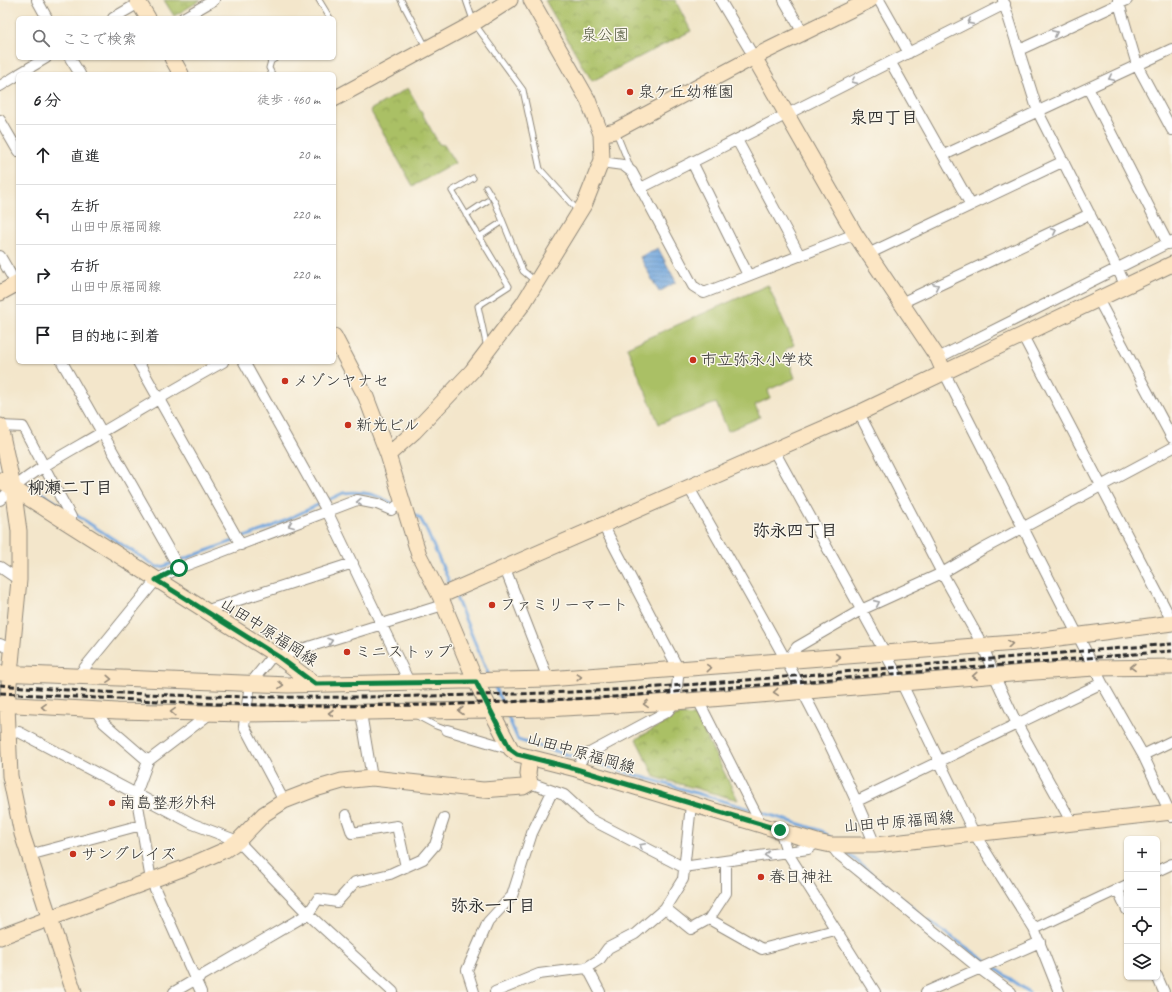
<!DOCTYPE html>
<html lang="ja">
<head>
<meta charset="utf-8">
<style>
  body { margin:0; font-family:Caveat,"Klee One",sans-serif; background:#f6f6f6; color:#202124 }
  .controls { position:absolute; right:12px; bottom:12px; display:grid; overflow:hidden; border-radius:6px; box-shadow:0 1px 3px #0004 }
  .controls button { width:36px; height:36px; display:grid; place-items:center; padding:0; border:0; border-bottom:1px solid #e0e0e0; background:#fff; color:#202124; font:20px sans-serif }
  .stop { position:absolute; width:12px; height:12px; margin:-9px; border:3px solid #0b8043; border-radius:50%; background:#fff }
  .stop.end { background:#0b8043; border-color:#fff; box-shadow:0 1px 4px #0008 }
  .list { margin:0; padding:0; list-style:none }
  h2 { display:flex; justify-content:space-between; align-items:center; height:52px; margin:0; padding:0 16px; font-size:17px }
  h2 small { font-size:13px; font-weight:400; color:#757577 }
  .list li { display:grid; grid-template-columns:26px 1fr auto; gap:12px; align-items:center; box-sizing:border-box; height:60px; padding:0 16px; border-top:1px solid #e0e0e0 }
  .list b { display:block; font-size:15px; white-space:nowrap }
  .list p { margin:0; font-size:13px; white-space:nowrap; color:#757577 }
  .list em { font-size:13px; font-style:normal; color:#757577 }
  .icon { flex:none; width:22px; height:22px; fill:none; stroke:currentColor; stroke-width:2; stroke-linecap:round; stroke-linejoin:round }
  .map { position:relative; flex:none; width:1172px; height:992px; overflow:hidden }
  .search { position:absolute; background:#fff; box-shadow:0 1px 3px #0004; left:16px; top:16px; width:320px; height:44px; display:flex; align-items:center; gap:10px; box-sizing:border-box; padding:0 14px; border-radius:6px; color:#757577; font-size:15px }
  .panel { position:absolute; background:#fff; box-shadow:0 1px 3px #0004; left:16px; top:72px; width:320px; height:292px; border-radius:6px }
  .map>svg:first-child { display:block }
</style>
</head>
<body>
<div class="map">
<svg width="1172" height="992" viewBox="0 0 1172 992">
  <defs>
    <pattern id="park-crowns" width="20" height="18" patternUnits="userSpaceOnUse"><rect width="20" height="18" fill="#aac065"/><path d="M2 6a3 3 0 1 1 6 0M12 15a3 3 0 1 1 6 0" fill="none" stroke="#8b9c53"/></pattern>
    <pattern id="water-rules" width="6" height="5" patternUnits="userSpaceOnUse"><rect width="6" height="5" fill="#70a5dd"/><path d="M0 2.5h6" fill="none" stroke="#5c87b3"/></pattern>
  </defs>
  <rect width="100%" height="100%" fill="#fbf7ec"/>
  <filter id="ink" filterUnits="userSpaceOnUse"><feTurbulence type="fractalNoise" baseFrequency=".025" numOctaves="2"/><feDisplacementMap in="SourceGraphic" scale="8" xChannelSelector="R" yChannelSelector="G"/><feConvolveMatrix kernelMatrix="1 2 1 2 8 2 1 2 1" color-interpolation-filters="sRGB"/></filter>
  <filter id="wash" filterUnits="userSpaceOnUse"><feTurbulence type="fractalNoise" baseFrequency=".012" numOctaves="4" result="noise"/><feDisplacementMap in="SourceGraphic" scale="16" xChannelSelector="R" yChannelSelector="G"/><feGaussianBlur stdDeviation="0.9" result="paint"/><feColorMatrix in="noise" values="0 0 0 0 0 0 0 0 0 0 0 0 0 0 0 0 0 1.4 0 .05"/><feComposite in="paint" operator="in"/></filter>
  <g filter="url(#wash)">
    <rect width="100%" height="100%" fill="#f3e6cb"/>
    <path fill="url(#park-crowns)" stroke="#6a7648" d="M164,0H201L174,16Z
      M545,0H675L691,31L592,81Z
      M408,88L439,144L444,145L455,163L413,186L370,110Z
      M678,715L696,716L738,800L655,777L636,739Z"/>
    <path fill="#aac065" stroke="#6a7648" d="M768,285L794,345L785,350L795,378L768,390L770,398L755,405L760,417L728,431L716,403L659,424L627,347Z"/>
    <path fill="url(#water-rules)" stroke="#4e6884" d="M658,248L676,282L659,292L640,257Z"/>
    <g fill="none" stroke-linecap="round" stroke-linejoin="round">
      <path stroke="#70a5dd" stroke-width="3" d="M24,482L60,505
        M73,513L157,567H162L269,528L343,493C363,490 377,495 394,504
        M412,513L420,518L425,527L451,586
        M455,595L489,676
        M494,685L503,705
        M507,714L518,740L750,809
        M757,811L822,831L832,839
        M845,851L923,917
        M928,920L987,962
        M991,965L1029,992"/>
    </g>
  </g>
  <g filter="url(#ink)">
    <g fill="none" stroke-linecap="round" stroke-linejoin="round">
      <defs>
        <path id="lane" d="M319,0L330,18
          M401,0L426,47
          M466,0L474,23L523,90L540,169L578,211
          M272,74L269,68L271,61L276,58
          M616,132L631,169
          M473,178L452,191L509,286L478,306L487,348
          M486,187L495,202L523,271L535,281
          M466,215L487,201
          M479,237L499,224
          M417,716L436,726L447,730"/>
        <path id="street" d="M37,0L47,18
          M720,0L754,57
          M784,0L803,33
          M879,0L909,53
          M1003,0L1038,112L1126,286
          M1118,0L1137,65L1172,130
          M113,18L139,3
          M183,18L214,0
          M1019,50L1127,0
          M70,58L80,74
          M891,63L971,205
          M19,74L46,58
          M0,86L18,75
          M1088,88L1168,244
          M0,120L18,151
          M737,140L800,256
          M944,155L1172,49
          M601,162L623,165L632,172L693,286L704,293L855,234
          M692,162L748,275
          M641,188L1005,4
          M868,254L1064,161
          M0,256L18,287
          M1098,299L1172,438
          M901,303L1090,214
          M1023,336L1172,621
          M938,358L1172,241
          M62,362L179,568
          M138,362L241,545
          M244,362L327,511L410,684
          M944,372L1102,683
          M859,413L942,573L983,646L994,675L1017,724L1072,823
          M0,426L23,427L71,517L70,525
          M773,449L901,682L974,833L1034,929L1059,992
          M688,486C754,603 824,720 875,845
          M0,500C29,472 65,454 99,434C140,410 181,385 223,362
          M504,566L548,679
          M0,567L19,580
          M205,611L353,563
          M0,644L14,651
          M787,661L797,647L861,610L942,573L983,549L1172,448
          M77,677L156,580L179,568L357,500L377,504L391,510L403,502
          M698,700L757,816V823
          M95,709L104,723L148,761L136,794L151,880L201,992
          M361,713L372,778
          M447,730L511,749
          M8,734L19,732L193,824L238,841L308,914L393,992
          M1172,741L1143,755L1172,817
          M148,761L211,713
          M576,769L584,756L668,711L675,702L679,670L602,523
          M530,783L564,795L590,819L683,867L808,849L817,842
          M284,801L244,726L250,684L270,659L443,605
          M857,801L1102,683L1143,755
          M346,815L352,833L397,826L406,867
          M780,830L787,852L875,992
          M831,845L837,853L980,969L1011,992
          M29,855L141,825
          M1157,871L1172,864
          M1118,890L1127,910
          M665,908L691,929L709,919L762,949L835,930
          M709,919L726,893V861
          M1034,929L1127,885
          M587,967L600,992
          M1157,976L1164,992
          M174,992L308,914L318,899L337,902L355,882L390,874L423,859L435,845L444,818
          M474,992L467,970L488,922L512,896L532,833L552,792
          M495,992L539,974L586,968L600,959L608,948L635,934L665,908L683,879L691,805
          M926,992L1040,942"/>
        <path id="secondary" d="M137,0L148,18
          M754,57L855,234L938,358L944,372
          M172,58L181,74
          M334,99L474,23L510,0
          M601,134L615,131L754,57L870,0
          M0,293L18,283
          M334,336L366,397L388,455L419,555L440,596L476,682L511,749L517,754L576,769L817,842L831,845H875L1172,812
          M0,426L13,487L19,531V580L7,705L10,776L22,834L74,992
          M388,455L414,432L472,371L523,304L585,203L602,160L601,134L588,100L531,0
          M0,480L279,657L315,684
          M440,596L859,413L1172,264
          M0,673L288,685L548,679L1028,642L1172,623
          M0,704L117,711L245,714L545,709L675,702L1035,672L1095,668L1172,667
          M0,937L184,868L225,850L238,841L264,814L284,801L315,789L342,781L372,778L483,790L523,787L530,783L528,774L530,757"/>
      </defs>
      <use href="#lane" stroke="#8f887b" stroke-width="7"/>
      <use href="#street" stroke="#8f887b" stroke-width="12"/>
      <use href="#secondary" stroke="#8f887b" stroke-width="17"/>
      <use href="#lane" stroke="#fff" stroke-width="5"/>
      <use href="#street" stroke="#fff" stroke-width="10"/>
      <use href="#secondary" stroke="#fce6c4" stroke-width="15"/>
      <path stroke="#2b2b2b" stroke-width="3" stroke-dasharray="6 3" stroke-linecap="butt" d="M0,685C141,697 283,699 425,696C493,695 562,693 631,689C811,676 992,658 1172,644
        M0,693L216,704L314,706L439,705L614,697L1172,651"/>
    </g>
    <defs><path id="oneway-chevron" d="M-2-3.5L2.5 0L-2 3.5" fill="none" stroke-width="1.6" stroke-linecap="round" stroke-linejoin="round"/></defs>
    <g stroke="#a0a0a0">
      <use href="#oneway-chevron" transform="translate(970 22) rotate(153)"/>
      <use href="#oneway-chevron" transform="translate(1055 33) rotate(-25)"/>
      <use href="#oneway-chevron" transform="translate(1111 78) rotate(155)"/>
      <use href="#oneway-chevron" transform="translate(854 81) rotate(153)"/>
      <use href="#oneway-chevron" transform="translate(1054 231) rotate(-25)"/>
      <use href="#oneway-chevron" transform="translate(936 286) rotate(-25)"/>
      <use href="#oneway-chevron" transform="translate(359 502) rotate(179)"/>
      <use href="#oneway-chevron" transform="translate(291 525) rotate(158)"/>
      <use href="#oneway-chevron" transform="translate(877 603) rotate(-24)"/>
      <use href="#oneway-chevron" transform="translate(330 641) rotate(-18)"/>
      <use href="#oneway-chevron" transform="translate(642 846) rotate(-153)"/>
      <use href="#oneway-chevron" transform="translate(767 855) rotate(172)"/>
    </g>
    <g stroke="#948878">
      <use href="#oneway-chevron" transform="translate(1010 644) rotate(-5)"/>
      <use href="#oneway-chevron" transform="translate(838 657) rotate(-4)"/>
      <use href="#oneway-chevron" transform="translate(1133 667) rotate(179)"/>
      <use href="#oneway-chevron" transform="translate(709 668) rotate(-5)"/>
      <use href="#oneway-chevron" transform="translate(975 676) rotate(176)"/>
      <use href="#oneway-chevron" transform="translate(579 677) rotate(-4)"/>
      <use href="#oneway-chevron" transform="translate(109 679) rotate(3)"/>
      <use href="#oneway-chevron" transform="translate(281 685) rotate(2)"/>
      <use href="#oneway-chevron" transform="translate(776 692) rotate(175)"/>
      <use href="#oneway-chevron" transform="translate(646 704) rotate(177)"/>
      <use href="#oneway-chevron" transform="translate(44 707) rotate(-177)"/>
      <use href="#oneway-chevron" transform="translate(461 711) rotate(179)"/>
      <use href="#oneway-chevron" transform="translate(173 712) rotate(-178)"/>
      <use href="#oneway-chevron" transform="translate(331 713) rotate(180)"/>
    </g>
  </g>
  <g fill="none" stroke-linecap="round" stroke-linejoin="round" filter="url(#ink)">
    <path stroke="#0b8043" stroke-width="5" d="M179,568L156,580L279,657L315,684L476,682L510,749L517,754L576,769L780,830"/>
  </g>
  <g fill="#c8321e" stroke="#fbf7ec" stroke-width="1.5">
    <circle cx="630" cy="92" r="4"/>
    <circle cx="693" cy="360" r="4"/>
    <circle cx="285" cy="381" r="4"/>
    <circle cx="348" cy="425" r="4"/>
    <circle cx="492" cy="605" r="4"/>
    <circle cx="347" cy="652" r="4"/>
    <circle cx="112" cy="803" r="4"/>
    <circle cx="73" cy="854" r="4"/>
    <circle cx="761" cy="877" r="4"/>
  </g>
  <g text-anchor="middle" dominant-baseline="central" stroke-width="3" stroke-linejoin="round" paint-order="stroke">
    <g font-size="16" fill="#51583c" stroke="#fbf7ec">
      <text x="605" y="35">泉公園</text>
    </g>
    <g font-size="16" fill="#2b2b2b" stroke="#fbf7ec" text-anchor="start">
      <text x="638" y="92">泉ケ丘幼稚園</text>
      <text x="701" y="360">市立弥永小学校</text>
      <text x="293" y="381">メゾンヤナセ</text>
      <text x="356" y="425">新光ビル</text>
      <text x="500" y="605">ファミリーマート</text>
      <text x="355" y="652">ミニストップ</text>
      <text x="120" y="803">南島整形外科</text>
      <text x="81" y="854">サングレイズ</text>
      <text x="769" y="877">春日神社</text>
    </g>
    <g font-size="16" fill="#2b2b2b" stroke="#fbf7ec">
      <text transform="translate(269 632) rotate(33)">山田中原福岡線</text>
      <text transform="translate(581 753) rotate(16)">山田中原福岡線</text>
      <text transform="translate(899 822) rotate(-5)">山田中原福岡線</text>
    </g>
    <g font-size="17" font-weight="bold" fill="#2b2b2b" stroke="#fbf7ec">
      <text x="884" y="117">泉四丁目</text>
      <text x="70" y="487">柳瀬二丁目</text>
      <text x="795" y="530">弥永四丁目</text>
      <text x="493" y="905">弥永一丁目</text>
    </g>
  </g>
</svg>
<div class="controls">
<button>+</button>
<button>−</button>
<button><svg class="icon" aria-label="locate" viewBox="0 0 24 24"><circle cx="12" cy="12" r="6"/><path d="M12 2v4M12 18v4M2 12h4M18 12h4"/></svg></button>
<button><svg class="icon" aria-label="layers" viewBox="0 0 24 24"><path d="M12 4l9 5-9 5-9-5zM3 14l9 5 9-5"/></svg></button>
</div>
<div class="stop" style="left:179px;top:568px"></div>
<div class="stop end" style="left:780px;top:830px"></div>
<div class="search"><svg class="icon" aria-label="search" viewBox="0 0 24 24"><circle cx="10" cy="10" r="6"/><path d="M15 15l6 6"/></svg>ここで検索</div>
<section class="panel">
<h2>6 分<small>徒歩 · 460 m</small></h2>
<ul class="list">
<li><svg class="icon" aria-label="ahead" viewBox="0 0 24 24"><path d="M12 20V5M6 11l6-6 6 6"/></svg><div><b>直進</b></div><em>20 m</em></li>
<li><svg class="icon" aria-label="left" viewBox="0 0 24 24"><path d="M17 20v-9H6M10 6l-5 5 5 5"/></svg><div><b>左折</b><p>山田中原福岡線</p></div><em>220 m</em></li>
<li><svg class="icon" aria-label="right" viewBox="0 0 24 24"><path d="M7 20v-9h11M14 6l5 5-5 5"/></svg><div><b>右折</b><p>山田中原福岡線</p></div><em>220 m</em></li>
<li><svg class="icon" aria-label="arrive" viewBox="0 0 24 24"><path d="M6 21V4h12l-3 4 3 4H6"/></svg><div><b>目的地に到着</b></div></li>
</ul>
</section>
</div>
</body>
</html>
